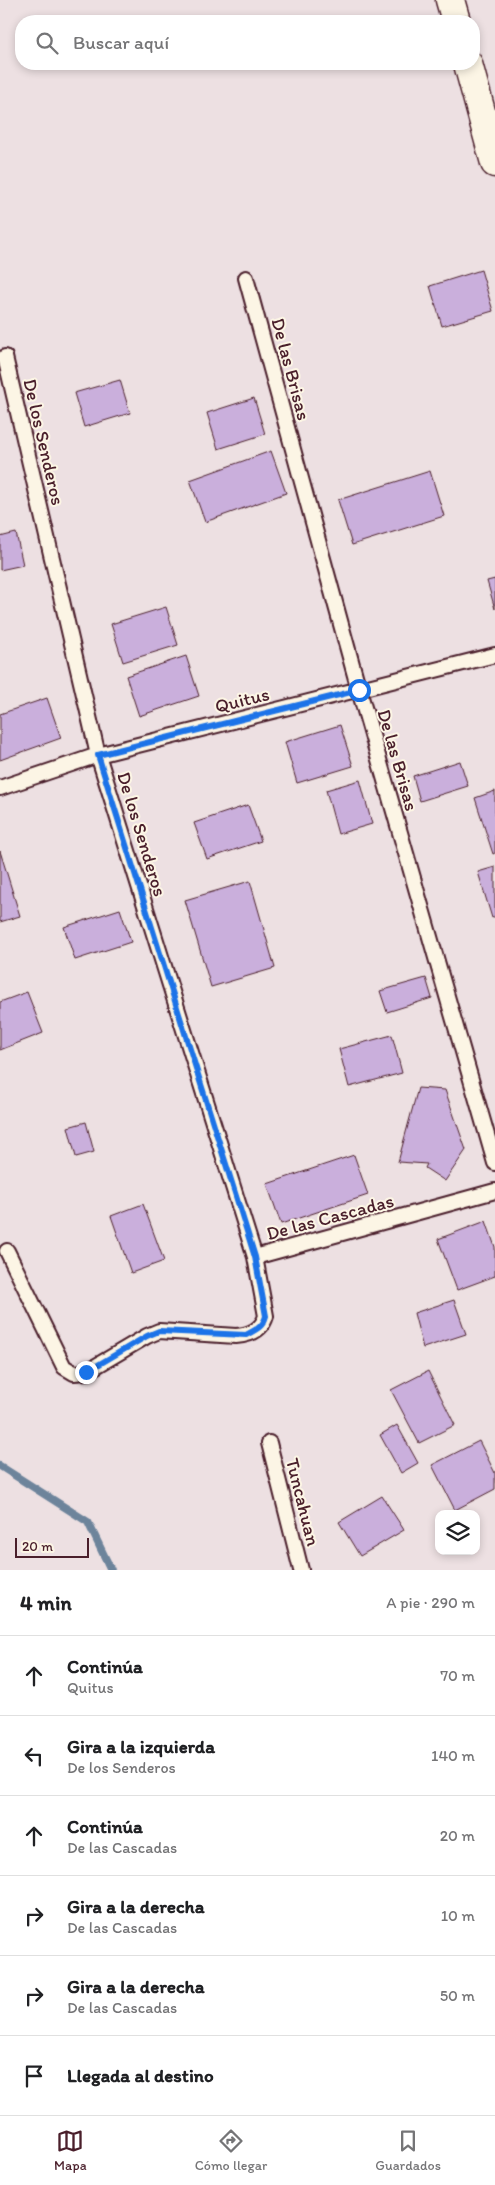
<!DOCTYPE html>
<html lang="es">
<head>
<meta charset="utf-8">
<style>
  body { margin:0; font-family:Itim,sans-serif; background:#f2f2f2; color:#202124 }
  .controls { position:absolute; right:15px; bottom:15px; display:grid; overflow:hidden; border-radius:10px; box-shadow:0 2px 8px #0003 }
  .controls button { width:45px; height:45px; display:grid; place-items:center; padding:0; border:0; border-bottom:1px solid #e0e0e0; background:#fff; color:#202124; font:25px sans-serif }
  .scale { position:absolute; left:15px; bottom:12px; width:74px; box-sizing:border-box; padding-left:5px; border:2px solid #4a1f2b; border-top:0; font-size:14px; line-height:18px; white-space:nowrap; color:#4a1f2b; -webkit-text-stroke:4px #fcf5e5; paint-order:stroke }
  .stop { position:absolute; width:15px; height:15px; margin:-11px; border:4px solid #1a73e8; border-radius:50%; background:#fff }
  .stop.end { background:#1a73e8; border-color:#fff; box-shadow:0 1px 5px #0008 }
  .list { margin:0; padding:0; list-style:none }
  h2 { display:flex; justify-content:space-between; align-items:center; height:65px; margin:0; padding:0 20px; font-size:21px }
  h2 small { font-size:16px; font-weight:400; color:#757577 }
  .list li { display:grid; grid-template-columns:32px 1fr auto; gap:15px; align-items:center; box-sizing:border-box; height:80px; padding:0 20px; border-top:1px solid #e0e0e0 }
  .list b { display:block; font-size:19px; white-space:nowrap }
  .list p { margin:0; font-size:16px; white-space:nowrap; color:#757577 }
  .list em { font-size:16px; font-style:normal; color:#757577 }
  .icon { flex:none; width:28px; height:28px; fill:none; stroke:currentColor; stroke-width:2; stroke-linecap:round; stroke-linejoin:round }
  .map { position:relative; flex:none; width:495px; height:1570px; overflow:hidden }
  .search { position:absolute; background:#fff; box-shadow:0 2px 8px #0003; left:15px; right:15px; top:15px; height:55px; display:flex; align-items:center; gap:12px; box-sizing:border-box; padding:0 18px; border-radius:20px; color:#757577; font-size:19px }
  .sheet { height:545px; background:#fff }
  nav { display:flex; justify-content:space-around; align-items:center; box-sizing:border-box; height:70px; border-top:1px solid #e0e0e0; background:#fff; font-size:14px; color:#757577 }
  nav a { display:grid; justify-items:center; gap:2px }
  nav .on { color:#4a1f2b }
  .map>svg:first-child { display:block }
</style>
</head>
<body>
<div class="map">
<svg width="495" height="1570" viewBox="0 0 495 1570">
  <rect width="100%" height="100%" fill="#ede0e2"/>
  <filter id="ink" filterUnits="userSpaceOnUse"><feTurbulence type="fractalNoise" baseFrequency=".02" numOctaves="2"/><feDisplacementMap in="SourceGraphic" scale="10" xChannelSelector="R" yChannelSelector="G"/><feConvolveMatrix kernelMatrix="1 2 1 2 8 2 1 2 1" color-interpolation-filters="sRGB"/></filter>
  <g filter="url(#ink)">
    <g fill="none" stroke-linecap="round" stroke-linejoin="round">
      <path stroke="#6d849b" stroke-width="8" d="M0,1466L88,1522L111,1570"/>
    </g>
    <path fill="#caafdc" stroke="#4a1f2b" d="M481,270L493,311L442,326L430,286Z
      M120,380L130,413L84,427L74,393Z
      M254,398L265,434L218,449L207,413Z
      M271,451L286,493L205,522L190,480Z
      M430,471L444,516L352,545L338,500Z
      M16,533L23,565L0,570V537Z
      M495,579V609L487,581Z
      M166,607L178,645L123,662L111,624Z
      M186,656L199,696L139,716L126,676Z
      M47,698L61,738L0,760V714Z
      M340,725L353,766L297,783L285,742Z
      M460,761L468,786L420,801L413,776Z
      M360,780L372,824L338,834L326,790Z
      M495,791V853L493,854L475,798Z
      M248,805L261,841L207,859L194,823Z
      M0,851L20,916L0,922Z
      M495,867V916L492,918L478,872Z
      M250,881L275,968L211,987L185,900Z
      M120,909L131,942L75,960L64,927Z
      M426,978L432,998L387,1012L380,991Z
      M27,992L43,1033L0,1050V1002Z
      M392,1035L402,1073L349,1087L339,1049Z
      M418,1088L445,1090L466,1150L445,1181L425,1168L427,1164L398,1162Z
      M86,1122L94,1152L76,1157L68,1127Z
      M354,1155L368,1195L281,1224L267,1184Z
      M143,1204L164,1261L131,1273L111,1216Z
      M486,1221L495,1247V1276L457,1290L438,1239Z
      M454,1300L466,1334L423,1348L414,1313Z
      M428,1371L455,1425L419,1443L391,1390Z
      M397,1425L418,1463L401,1473L380,1435Z
      M479,1441L495,1473V1489L455,1510L432,1465Z
      M382,1496L404,1530L360,1556L339,1522Z"/>
    <g fill="none" stroke-linecap="round" stroke-linejoin="round">
      <defs>
        <path id="lane" d="M246,278L359,690L495,1163
          M5,357L98,755L255,1257
          M0,788L98,755L495,655
          M7,1251L64,1367L74,1373L86,1372L147,1336L159,1331L236,1336C250,1335 262,1330 266,1316L255,1257L495,1191
          M269,1443L301,1570"/>
        <path id="street" d="M450,0L456,21
          M468,64L495,163"/>
      </defs>
      <use href="#lane" stroke="#4a1f2b" stroke-width="18"/>
      <use href="#street" stroke="#4a1f2b" stroke-width="31"/>
      <use href="#lane" stroke="#fcf5e5" stroke-width="14"/>
      <use href="#street" stroke="#fcf5e5" stroke-width="28"/>
    </g>
  </g>
  <g fill="none" stroke-linecap="round" stroke-linejoin="round" filter="url(#ink)">
    <path stroke="#1a73e8" stroke-width="6" d="M86,1372L147,1336L159,1331L246,1335C256,1330 263,1327 266,1316L255,1257L98,755L359,690"/>
  </g>
  <g text-anchor="middle" dominant-baseline="central" stroke-width="4" stroke-linejoin="round" paint-order="stroke">
    <g font-size="19" fill="#4a1f2b" stroke="#fcf5e5">
      <text transform="translate(291 369) rotate(75)">De las Brisas</text>
      <text transform="translate(44 442) rotate(77)">De los Senderos</text>
      <text transform="translate(242 700) rotate(-14)">Quitus</text>
      <text transform="translate(398 760) rotate(74)">De las Brisas</text>
      <text transform="translate(142 834) rotate(73)">De los Senderos</text>
      <text transform="translate(330 1217) rotate(-15)">De las Cascadas</text>
      <text transform="translate(303 1502) rotate(76)">Tuncahuan</text>
    </g>
  </g>
</svg>
<div class="controls">
<button><svg class="icon" aria-label="layers" viewBox="0 0 24 24"><path d="M12 4l9 5-9 5-9-5zM3 14l9 5 9-5"/></svg></button>
</div>
<div class="scale">20 m</div>
<div class="stop" style="left:359px;top:690px"></div>
<div class="stop end" style="left:86px;top:1372px"></div>
<div class="search"><svg class="icon" aria-label="search" viewBox="0 0 24 24"><circle cx="10" cy="10" r="6"/><path d="M15 15l6 6"/></svg>Buscar aquí</div>
</div>
<section class="sheet">
<h2>4 min<small>A pie · 290 m</small></h2>
<ul class="list">
<li><svg class="icon" aria-label="ahead" viewBox="0 0 24 24"><path d="M12 20V5M6 11l6-6 6 6"/></svg><div><b>Continúa</b><p>Quitus</p></div><em>70 m</em></li>
<li><svg class="icon" aria-label="left" viewBox="0 0 24 24"><path d="M17 20v-9H6M10 6l-5 5 5 5"/></svg><div><b>Gira a la izquierda</b><p>De los Senderos</p></div><em>140 m</em></li>
<li><svg class="icon" aria-label="ahead" viewBox="0 0 24 24"><path d="M12 20V5M6 11l6-6 6 6"/></svg><div><b>Continúa</b><p>De las Cascadas</p></div><em>20 m</em></li>
<li><svg class="icon" aria-label="right" viewBox="0 0 24 24"><path d="M7 20v-9h11M14 6l5 5-5 5"/></svg><div><b>Gira a la derecha</b><p>De las Cascadas</p></div><em>10 m</em></li>
<li><svg class="icon" aria-label="right" viewBox="0 0 24 24"><path d="M7 20v-9h11M14 6l5 5-5 5"/></svg><div><b>Gira a la derecha</b><p>De las Cascadas</p></div><em>50 m</em></li>
<li><svg class="icon" aria-label="arrive" viewBox="0 0 24 24"><path d="M6 21V4h12l-3 4 3 4H6"/></svg><div><b>Llegada al destino</b></div></li>
</ul>
</section>
<nav>
<a class="on"><svg class="icon" aria-label="map" viewBox="0 0 24 24"><path d="M3 6l6-2 6 2 6-2v14l-6 2-6-2-6 2zM9 4v14M15 6v14"/></svg>Mapa</a>
<a><svg class="icon" aria-label="directions" viewBox="0 0 24 24"><path d="M12 3l9 9-9 9-9-9zM9 14v-3h6M13 9l2 2-2 2"/></svg>Cómo llegar</a>
<a><svg class="icon" aria-label="saved" viewBox="0 0 24 24"><path d="M7 4h10v16l-5-4-5 4z"/></svg>Guardados</a>
</nav>
</body>
</html>
